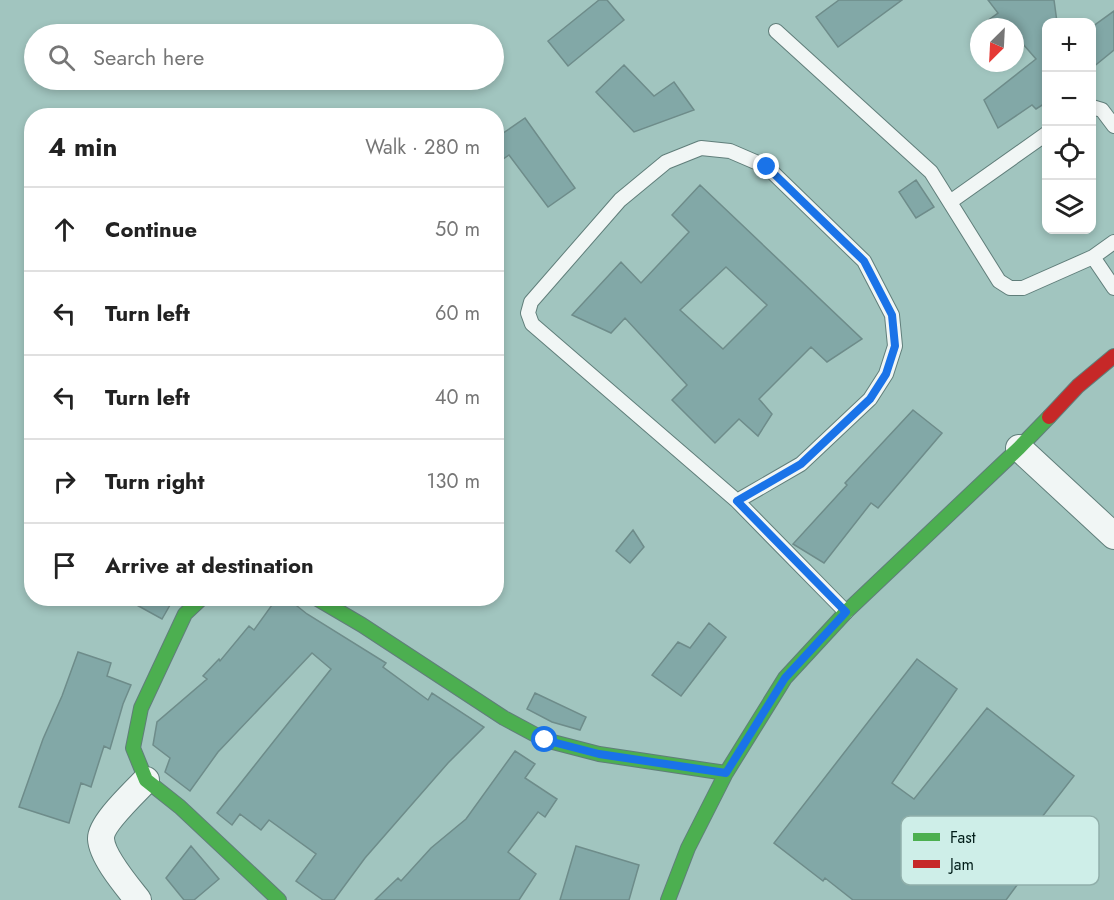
<!DOCTYPE html>
<html lang="en">
<head>
<meta charset="utf-8">
<style>
  body { margin:0; font-family:Jost,sans-serif; background:#f2f2f2; color:#222 }
  .controls { position:absolute; right:18px; top:18px; display:grid; overflow:hidden; border-radius:12px; box-shadow:0 3px 9px #0003 }
  .controls button { width:54px; height:54px; display:grid; place-items:center; padding:0; border:0; border-bottom:2px solid #e0e0e0; background:#fff; color:#222; font:30px sans-serif }
  .compass { position:absolute; left:970px; top:18px; width:54px; height:54px; border-radius:50%; background:#fff; box-shadow:0 3px 9px #0003; rotate:204deg }
  .stop { position:absolute; width:18px; height:18px; margin:-14px; border:4px solid #1a73e8; border-radius:50%; background:#fff }
  .stop.end { background:#1a73e8; border-color:#fff; box-shadow:0 2px 6px #0008 }
  .list { margin:0; padding:0; list-style:none }
  h2 { display:flex; justify-content:space-between; align-items:center; height:78px; margin:0; padding:0 24px; font-size:26px }
  h2 small { font-size:20px; font-weight:400; color:#767676 }
  .list li { display:grid; grid-template-columns:39px 1fr auto; gap:18px; align-items:center; box-sizing:border-box; height:84px; padding:0 24px; border-top:2px solid #e0e0e0 }
  .list b { display:block; font-size:22px; white-space:nowrap }
  .list em { font-size:20px; font-style:normal; color:#767676 }
  .icon { flex:none; width:33px; height:33px; fill:none; stroke:currentColor; stroke-width:2; stroke-linecap:round; stroke-linejoin:round }
  .map { position:relative; flex:none; width:1114px; height:900px; overflow:hidden }
  .search { position:absolute; background:#fff; box-shadow:0 3px 9px #0003; left:24px; top:24px; width:480px; height:66px; display:flex; align-items:center; gap:15px; box-sizing:border-box; padding:0 21px; border-radius:33px; color:#767676; font-size:22px }
  .panel { position:absolute; background:#fff; box-shadow:0 3px 9px #0003; left:24px; top:108px; width:480px; height:498px; border-radius:24px }
  .map>svg:first-child { display:block }
</style>
</head>
<body>
<div class="map">
<svg width="1114" height="900" viewBox="0 0 1114 900">
  <rect width="100%" height="100%" fill="#a1c5bf"/>
  <path fill="#82a8a7" stroke="#6e8c8a" stroke-width="1.5" fill-rule="evenodd" d="M599,0H607L624,20L568,66L548,41Z
    M839,0H902L838,47L816,17Z
    M988,0H1054L1057,22H1047V102L1036,109L1032,105L998,128L984,100L1036,59L1015,35V27H979L998,13Z
    M1114,11V50L1092,68V27Z
    M624,65L654,96L674,82L694,110L634,132L596,92Z
    M525,118L575,188L548,207L509,155L496,164V138Z
    M916,180L934,207L916,218L899,192Z
    M700,185L862,339L827,362L811,347L759,399L772,414L758,436L739,419L715,443L672,400L687,385L625,318L611,333L572,315L621,262L641,283L689,232L672,215ZM726,267L767,305L723,349L680,310Z
    M913,410L942,433L878,508L871,503L824,563L793,544L847,485L845,483Z
    M633,530L644,547L630,563L616,551Z
    M124,598H174L162,619Z
    M277,598H287L307,614L386,663L383,667L428,700L432,693L484,727L448,763L365,858L334,900H323L296,881L316,854L269,820L261,830L240,814L232,825L217,813L331,669L312,653L218,752L190,791L165,772L170,758L153,745L157,722L207,679L203,676L219,659L220,661L249,626L254,630Z
    M709,623L726,637L681,696L652,675L678,642L690,648Z
    M78,652L111,663L107,676L131,685L123,704L110,749L104,746L91,787L81,783L69,823L19,807L43,739L62,696Z
    M917,659L957,689L892,783L914,799L987,708L1074,776L1035,826L1043,829L1032,843L1043,850L1006,900H853L825,878L823,881L774,843Z
    M535,693L586,717L580,730L552,722L527,709Z
    M515,751L535,764L525,778L557,799L545,817L538,812L508,852L536,874L519,900H375L398,878L401,881L431,848L466,819Z
    M191,846L219,879L194,900H184L166,878Z
    M576,846L639,865L629,900H560Z"/>
  <g fill="none" stroke-linecap="round" stroke-linejoin="round">
    <defs>
      <path id="lane" d="M776,31L931,172L999,281L1010,288H1023L1093,257L1114,288
        M1092,107L1102,110L1114,126
        M950,202L1046,134
        M1093,257L1114,242
        M737,501L801,464L870,399L886,374L895,346L892,315L864,261L767,167L730,151L701,148L666,162L620,200L531,302L528,313L532,324L737,501L846,612"/>
      <path id="street" d="M1019,448L1114,536
        M138,900C127,886 102,857 101,839C100,824 135,792 146,780"/>
      <path id="fast" d="M202,598L185,614L141,708L133,748L146,780L180,807L279,900
        M316,598L362,625L504,718L545,740L599,754L726,773
        M668,900L688,848L726,773L785,678L846,612L1019,448L1049,417"/>
      <path id="jam" d="M1049,417L1078,386L1114,356"/>
    </defs>
    <use href="#lane" stroke="#607e7a" stroke-width="16"/>
    <use href="#street" stroke="#607e7a" stroke-width="28"/>
    <use href="#fast" stroke="#607e7a" stroke-width="16"/>
    <use href="#jam" stroke="#607e7a" stroke-width="16"/>
    <use href="#lane" stroke="#f1f6f5" stroke-width="14"/>
    <use href="#street" stroke="#f1f6f5" stroke-width="26"/>
    <use href="#fast" stroke="#4caf50" stroke-width="14"/>
    <use href="#jam" stroke="#c62828" stroke-width="14"/>
  </g>
  <g fill="none" stroke-linecap="round" stroke-linejoin="round">
    <path stroke="#1a73e8" stroke-width="8" d="M545,740L599,754L726,773L785,678L846,612L737,501L801,464L870,399L886,374L895,346L892,315L864,261L767,167"/>
  </g>
  <rect x="901" y="816" width="198" height="69" rx="9" fill="#ceeee8" stroke="#90afaa" stroke-width="1.5"/>
  <rect x="913" y="833" width="27" height="8" fill="#4caf50"/>
  <rect x="913" y="860" width="27" height="8" fill="#c62828"/>
  <g font-size="16" fill="#011c18">
    <text x="950" y="843">Fast</text>
    <text x="950" y="870">Jam</text>
  </g>
</svg>
<div class="controls">
<button>+</button>
<button>−</button>
<button><svg class="icon" aria-label="locate" viewBox="0 0 24 24"><circle cx="12" cy="12" r="6"/><path d="M12 2v4M12 18v4M2 12h4M18 12h4"/></svg></button>
<button><svg class="icon" aria-label="layers" viewBox="0 0 24 24"><path d="M12 4l9 5-9 5-9-5zM3 14l9 5 9-5"/></svg></button>
</div>
<svg class="compass" viewBox="-18 -18 36 36"><path d="M0-13l5 13h-10z" fill="#e53935"/><path d="M0 13l5-13h-10z" fill="#767676"/></svg>
<div class="stop" style="left:545px;top:740px"></div>
<div class="stop end" style="left:767px;top:167px"></div>
<div class="search"><svg class="icon" aria-label="search" viewBox="0 0 24 24"><circle cx="10" cy="10" r="6"/><path d="M15 15l6 6"/></svg>Search here</div>
<section class="panel">
<h2>4 min<small>Walk · 280 m</small></h2>
<ul class="list">
<li><svg class="icon" aria-label="ahead" viewBox="0 0 24 24"><path d="M12 20V5M6 11l6-6 6 6"/></svg><div><b>Continue</b></div><em>50 m</em></li>
<li><svg class="icon" aria-label="left" viewBox="0 0 24 24"><path d="M17 20v-9H6M10 6l-5 5 5 5"/></svg><div><b>Turn left</b></div><em>60 m</em></li>
<li><svg class="icon" aria-label="left" viewBox="0 0 24 24"><path d="M17 20v-9H6M10 6l-5 5 5 5"/></svg><div><b>Turn left</b></div><em>40 m</em></li>
<li><svg class="icon" aria-label="right" viewBox="0 0 24 24"><path d="M7 20v-9h11M14 6l5 5-5 5"/></svg><div><b>Turn right</b></div><em>130 m</em></li>
<li><svg class="icon" aria-label="arrive" viewBox="0 0 24 24"><path d="M6 21V4h12l-3 4 3 4H6"/></svg><div><b>Arrive at destination</b></div></li>
</ul>
</section>
</div>
</body>
</html>
